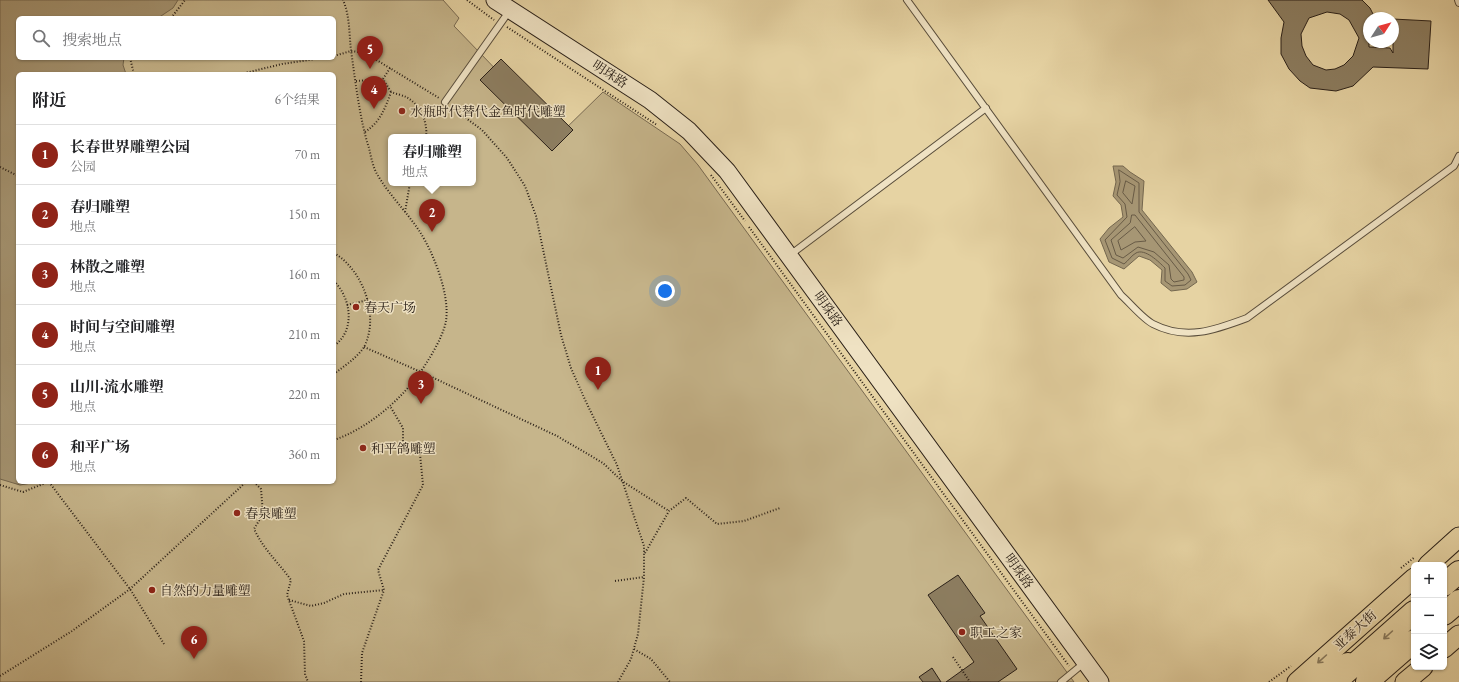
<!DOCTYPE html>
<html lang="zh">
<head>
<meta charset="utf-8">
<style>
  body { margin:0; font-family:"EB Garamond","Noto Serif SC",serif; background:#f2f2f2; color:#202124 }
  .controls { position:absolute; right:12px; bottom:12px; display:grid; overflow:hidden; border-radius:6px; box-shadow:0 1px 3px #0004 }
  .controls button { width:36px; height:36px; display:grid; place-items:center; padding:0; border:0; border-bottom:1px solid #e0e0e0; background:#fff; color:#202124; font:20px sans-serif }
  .compass { position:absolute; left:1363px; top:12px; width:36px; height:36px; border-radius:50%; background:#fff; box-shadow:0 1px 3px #0004; rotate:54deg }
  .you { position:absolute; left:665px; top:291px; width:14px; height:14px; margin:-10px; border:3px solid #fff; border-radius:50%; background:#1a73e8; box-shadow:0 0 0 6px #1a73e833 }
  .badge { display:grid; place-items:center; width:26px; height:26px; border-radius:50%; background:#8f2418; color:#fff; font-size:13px; font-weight:700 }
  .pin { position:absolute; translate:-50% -33px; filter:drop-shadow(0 1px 2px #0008) }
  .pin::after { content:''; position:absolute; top:21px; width:14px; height:12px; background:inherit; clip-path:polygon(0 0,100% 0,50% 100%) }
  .popup { position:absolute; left:388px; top:134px; width:88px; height:52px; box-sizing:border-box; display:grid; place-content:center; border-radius:6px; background:#fff; filter:drop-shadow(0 1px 3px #0005); font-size:13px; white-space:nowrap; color:#757577 }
  .popup b { font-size:15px; color:#202124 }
  .popup::after { content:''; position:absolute; left:50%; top:100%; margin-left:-8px; border:8px solid transparent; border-top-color:#fff }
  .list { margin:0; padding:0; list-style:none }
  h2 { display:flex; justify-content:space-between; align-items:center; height:52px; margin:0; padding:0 16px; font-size:17px }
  h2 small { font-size:13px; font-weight:400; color:#757577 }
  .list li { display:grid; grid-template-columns:26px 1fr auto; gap:12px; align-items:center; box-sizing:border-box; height:60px; padding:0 16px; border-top:1px solid #e0e0e0 }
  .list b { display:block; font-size:15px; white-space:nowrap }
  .list p { margin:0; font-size:13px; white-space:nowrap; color:#757577 }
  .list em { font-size:13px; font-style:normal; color:#757577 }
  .icon { flex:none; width:22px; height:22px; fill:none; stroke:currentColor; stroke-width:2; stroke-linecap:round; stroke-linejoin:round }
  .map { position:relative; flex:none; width:1459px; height:682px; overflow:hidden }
  .search { position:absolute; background:#fff; box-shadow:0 1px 3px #0004; left:16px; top:16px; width:320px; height:44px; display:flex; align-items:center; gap:10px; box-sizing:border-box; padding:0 14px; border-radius:6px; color:#757577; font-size:15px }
  .panel { position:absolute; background:#fff; box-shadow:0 1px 3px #0004; left:16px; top:72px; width:320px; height:412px; border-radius:6px }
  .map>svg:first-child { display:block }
</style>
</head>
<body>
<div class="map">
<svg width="1459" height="682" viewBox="0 0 1459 682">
  <rect width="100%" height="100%" fill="#e6d3a3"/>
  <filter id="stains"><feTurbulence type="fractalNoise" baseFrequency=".005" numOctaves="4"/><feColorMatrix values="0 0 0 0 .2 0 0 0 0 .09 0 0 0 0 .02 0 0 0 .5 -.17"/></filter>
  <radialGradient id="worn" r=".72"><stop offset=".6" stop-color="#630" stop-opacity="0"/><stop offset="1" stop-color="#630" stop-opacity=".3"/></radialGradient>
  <path fill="#c6b58b" stroke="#786a52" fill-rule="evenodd" d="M0,0H443L459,18L454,26L559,135L603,92L680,144L698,165L1074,682H0ZM18,18H334V58H18ZM18,74H334V482H18ZM391,137H473V183H391Z"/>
  <path fill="#a69674" stroke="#74674f" d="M0,0H178L173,8L158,18H18V58H124L123,65L126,74H18V482H37L20,485L0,479Z
    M1113,166H1123L1130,172L1144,181L1142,210L1192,272L1197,282L1187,289L1171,291L1161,283L1162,270L1150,260L1139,256L1124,269L1109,262L1100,239L1109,228L1123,217L1121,205L1113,196L1116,182Z"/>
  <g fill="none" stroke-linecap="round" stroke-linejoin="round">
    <path stroke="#685b46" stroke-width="1" d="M1119,170L1139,183V212L1188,274L1191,280L1185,285L1172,286L1165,281V268C1159,262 1145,248 1136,253C1132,255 1128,261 1124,264L1112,258L1105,240L1127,217L1125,204L1117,195L1120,182Z
      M1126,181L1135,186L1132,204L1123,193Z
      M1132,215H1135L1184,277V280L1174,282L1171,279L1169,265L1154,252L1138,247L1123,258L1116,255L1111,240L1130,223Z
      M1135,227L1146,241L1135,242L1121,250L1118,241Z"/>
  </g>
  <path fill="#8c7d60" stroke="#2a2018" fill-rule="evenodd" d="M1268,0H1362L1370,8L1375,18H1369V47L1390,48L1393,53V19L1431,21L1428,69L1373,67L1353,86L1336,91L1310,88L1300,81L1289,69L1281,54V38L1284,22ZM1327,12L1340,14L1349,20L1359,38L1353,56L1344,65L1335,69L1326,70L1313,65L1306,56L1302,46L1301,34L1309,18Z
    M501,59L573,130L552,151L480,80Z
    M958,575L985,613L980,616L1017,669L998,682H946L974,662L928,595Z
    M932,668L941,682H923L919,677Z"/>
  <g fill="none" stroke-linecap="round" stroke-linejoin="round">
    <defs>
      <path id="lane" d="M907,0L1121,295C1130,303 1143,319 1153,324C1186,341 1215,330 1247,318L1454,166L1459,156
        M1458,0L1459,3
        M445,102L510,10
        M790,255L986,108
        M1061,682L1084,663"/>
      <path id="secondary" d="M495,0L650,100L689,131L727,171L1100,682"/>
      <path id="primary" d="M1428,565L1459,537
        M1444,648L1459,635
        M1297,682L1414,578
        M1405,682L1423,667"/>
      <path id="highway" d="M1444,585L1459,572
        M1444,614L1459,601
        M1304,682L1348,664
        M1335,682L1414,612
        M1367,682L1414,641"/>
    </defs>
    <use href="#lane" stroke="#594d3b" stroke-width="8"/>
    <use href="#secondary" stroke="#2a2018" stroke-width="19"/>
    <use href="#primary" stroke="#2a2018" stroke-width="21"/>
    <use href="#highway" stroke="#2a2018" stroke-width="24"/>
    <path stroke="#2a2018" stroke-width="2" stroke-dasharray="1 2" stroke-linecap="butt" d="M467,0L494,20
      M171,18L185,0
      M507,27L657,125
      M334,56L351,51L365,53L439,98
      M130,58L134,74
      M390,68L383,79L391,92
      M241,74L282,64L322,58
      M356,81L383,79
      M451,107L482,130L507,158L525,186L536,216L561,335L571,368L586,402L617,465L644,546V577L638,634L631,659L618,682
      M365,132C380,122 385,109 391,92C396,94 402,95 406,97C420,104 428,122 426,137
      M0,167L18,176
      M711,175L745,221
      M405,212L410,183
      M749,227L1069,666
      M334,253C363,270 380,316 364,347C357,358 344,366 334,374
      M334,281C351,298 356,330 334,346
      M347,305L368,300
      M364,347L421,372L557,436L603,463L622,481L669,511
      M334,440C366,429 396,404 417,377C427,363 443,338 446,321C450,295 434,254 420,232C407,212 389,195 377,174C373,167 371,157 369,148C360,121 355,79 351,50C349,34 350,16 343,0
      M49,482L130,589L164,644
      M254,482L261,489L263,514L254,529C264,550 278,562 291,580L287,595L304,641L305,674L308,682
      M0,485L23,492L48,482
      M645,553L669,511L686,498L717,524L744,521L780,508
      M1401,568L1415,557
      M615,581L644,577
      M289,600L311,606L324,603L344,594L384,590
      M634,649L651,659L670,682
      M953,657L970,682
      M0,676L72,631L130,589L246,482
      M361,682L362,653L384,590L378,570L423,485L420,454L409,450L403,444V428L390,406
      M1269,682L1291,666"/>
    <use href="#lane" stroke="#efe2c3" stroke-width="6"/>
    <use href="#secondary" stroke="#efe2c3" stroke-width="17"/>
    <use href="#primary" stroke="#e6d3a3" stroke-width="19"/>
    <use href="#highway" stroke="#e6d3a3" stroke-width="22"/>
  </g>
  <defs><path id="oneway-shaft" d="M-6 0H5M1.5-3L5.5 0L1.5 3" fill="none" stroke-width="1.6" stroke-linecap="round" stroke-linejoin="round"/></defs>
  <g stroke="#887a5e">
    <use href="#oneway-shaft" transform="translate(1388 635) rotate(138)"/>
    <use href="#oneway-shaft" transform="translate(1322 659) rotate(138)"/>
  </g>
  <g fill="#8f2418" stroke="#efe2c3" stroke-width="1.5">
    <circle cx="402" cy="111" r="4"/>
    <circle cx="356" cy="307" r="4"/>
    <circle cx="363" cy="448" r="4"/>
    <circle cx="237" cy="513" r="4"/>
    <circle cx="152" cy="590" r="4"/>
    <circle cx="962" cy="632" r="4"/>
  </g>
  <g text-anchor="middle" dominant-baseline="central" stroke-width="3" stroke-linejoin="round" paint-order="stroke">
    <g font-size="13" fill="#2a2018" stroke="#efe2c3">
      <text transform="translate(610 74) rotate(33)">明珠路</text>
      <text transform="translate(828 309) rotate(54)">明珠路</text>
      <text transform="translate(1019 571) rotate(54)">明珠路</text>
      <text transform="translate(1355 630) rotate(-42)">亚泰大街</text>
    </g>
    <g font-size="13" fill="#2a2018" stroke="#efe2c3" text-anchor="start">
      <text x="410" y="111">水瓶时代替代金鱼时代雕塑</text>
      <text x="364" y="307">春天广场</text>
      <text x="371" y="448">和平鸽雕塑</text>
      <text x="245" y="513">春泉雕塑</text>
      <text x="160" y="590">自然的力量雕塑</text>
      <text x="970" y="632">职工之家</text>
    </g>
  </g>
  <rect width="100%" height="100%" filter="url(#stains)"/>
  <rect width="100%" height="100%" fill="url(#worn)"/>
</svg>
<div class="controls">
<button>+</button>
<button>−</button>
<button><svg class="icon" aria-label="layers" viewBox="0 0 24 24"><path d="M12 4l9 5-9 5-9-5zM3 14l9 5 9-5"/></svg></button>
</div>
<svg class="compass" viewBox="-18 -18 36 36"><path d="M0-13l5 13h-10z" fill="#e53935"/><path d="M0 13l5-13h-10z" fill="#757577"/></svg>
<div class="you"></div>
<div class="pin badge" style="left:598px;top:390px">1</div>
<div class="pin badge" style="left:432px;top:232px">2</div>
<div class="popup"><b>春归雕塑</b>地点</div>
<div class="pin badge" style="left:421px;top:404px">3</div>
<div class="pin badge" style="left:374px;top:109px">4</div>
<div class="pin badge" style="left:370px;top:69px">5</div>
<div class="pin badge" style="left:194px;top:659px">6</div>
<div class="search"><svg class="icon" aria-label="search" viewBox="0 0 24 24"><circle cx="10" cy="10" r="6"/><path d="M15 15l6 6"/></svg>搜索地点</div>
<section class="panel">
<h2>附近<small>6个结果</small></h2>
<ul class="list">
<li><span class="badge">1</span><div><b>长春世界雕塑公园</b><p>公园</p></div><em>70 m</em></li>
<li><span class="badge">2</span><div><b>春归雕塑</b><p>地点</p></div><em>150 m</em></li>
<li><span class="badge">3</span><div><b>林散之雕塑</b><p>地点</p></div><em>160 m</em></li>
<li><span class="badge">4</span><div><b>时间与空间雕塑</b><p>地点</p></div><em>210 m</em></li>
<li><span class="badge">5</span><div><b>山川·流水雕塑</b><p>地点</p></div><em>220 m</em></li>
<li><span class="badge">6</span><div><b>和平广场</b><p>地点</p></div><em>360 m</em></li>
</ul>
</section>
</div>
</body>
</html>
